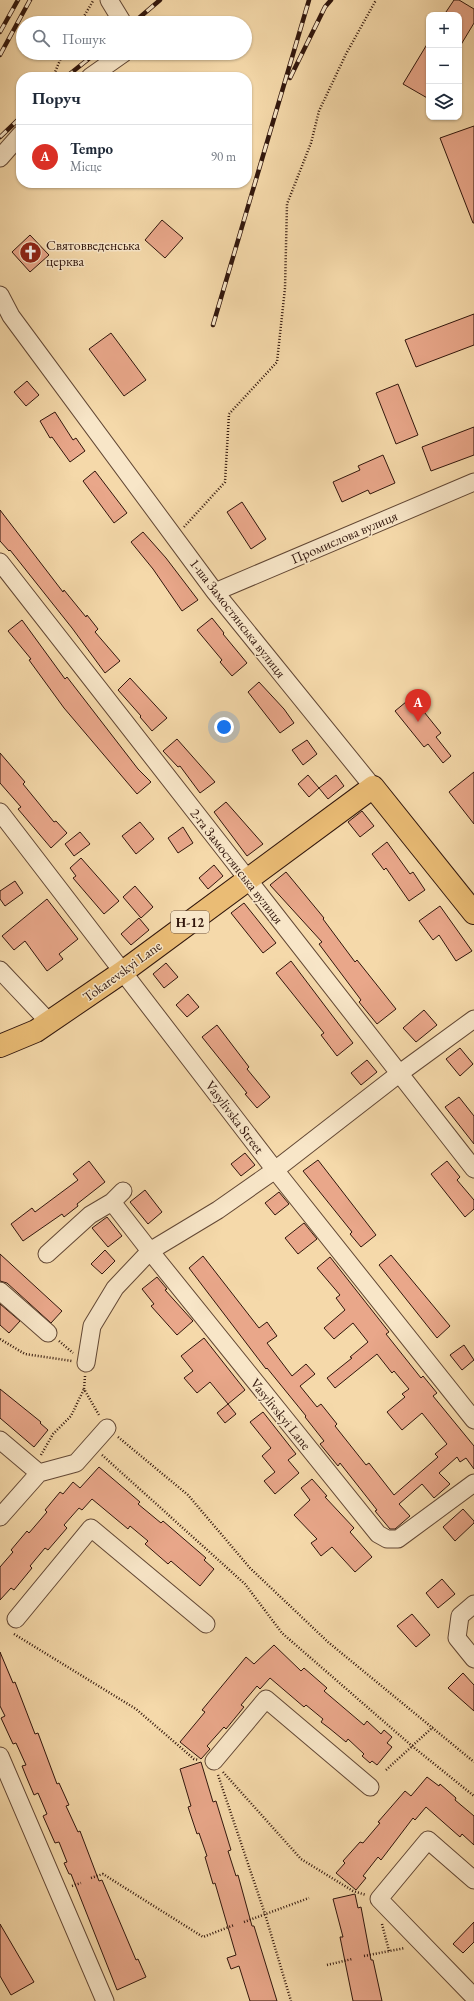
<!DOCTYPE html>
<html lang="uk">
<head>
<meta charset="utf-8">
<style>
  body { margin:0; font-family:"EB Garamond",serif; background:#f6f6f7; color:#1f2937 }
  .controls { position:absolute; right:12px; top:12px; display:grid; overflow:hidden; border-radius:8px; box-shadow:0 1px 3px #0004 }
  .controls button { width:36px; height:36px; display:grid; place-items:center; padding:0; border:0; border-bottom:1px solid #e0e1e3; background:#fff; color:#1f2937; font:20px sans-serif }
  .you { position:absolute; left:224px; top:727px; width:14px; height:14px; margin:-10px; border:3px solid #fff; border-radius:50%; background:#1a73e8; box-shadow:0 0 0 6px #1a73e833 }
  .badge { display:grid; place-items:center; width:26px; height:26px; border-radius:50%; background:#d93025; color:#fff; font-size:13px; font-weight:700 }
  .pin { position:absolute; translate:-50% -33px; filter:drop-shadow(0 1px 2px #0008) }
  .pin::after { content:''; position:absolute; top:21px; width:14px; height:12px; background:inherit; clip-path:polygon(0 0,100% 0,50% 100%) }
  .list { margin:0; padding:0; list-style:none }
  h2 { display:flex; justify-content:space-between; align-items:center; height:52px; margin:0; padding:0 16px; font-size:17px }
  h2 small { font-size:13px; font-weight:400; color:#747a83 }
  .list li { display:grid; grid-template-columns:26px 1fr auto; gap:12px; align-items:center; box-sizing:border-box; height:64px; padding:0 16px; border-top:1px solid #e0e1e3 }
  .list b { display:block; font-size:15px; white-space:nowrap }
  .list p { margin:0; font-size:13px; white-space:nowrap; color:#747a83 }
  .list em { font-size:13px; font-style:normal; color:#747a83 }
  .icon { flex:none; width:22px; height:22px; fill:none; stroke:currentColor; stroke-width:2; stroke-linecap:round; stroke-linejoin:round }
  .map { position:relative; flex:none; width:474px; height:2001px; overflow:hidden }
  .search { position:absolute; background:#fff; box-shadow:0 1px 3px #0004; left:16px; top:16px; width:236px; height:44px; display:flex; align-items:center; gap:10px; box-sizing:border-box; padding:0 14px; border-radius:22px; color:#747a83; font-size:15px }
  .panel { position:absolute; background:#fff; box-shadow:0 1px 3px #0004; left:16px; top:72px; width:236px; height:116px; border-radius:16px }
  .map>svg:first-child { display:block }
</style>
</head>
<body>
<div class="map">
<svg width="474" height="2001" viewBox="0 0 474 2001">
  <rect width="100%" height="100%" fill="#f5d9aa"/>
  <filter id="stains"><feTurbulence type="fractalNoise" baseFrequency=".005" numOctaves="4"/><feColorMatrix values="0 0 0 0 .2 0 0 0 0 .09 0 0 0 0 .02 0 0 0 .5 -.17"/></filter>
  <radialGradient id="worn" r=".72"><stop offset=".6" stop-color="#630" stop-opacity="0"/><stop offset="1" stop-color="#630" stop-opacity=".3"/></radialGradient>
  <path fill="#e9a78a" stroke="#31160c" d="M454,0H459L474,9V23L459,48V15H444Z
    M429,41V99L403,84Z
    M474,126V223H473L440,138Z
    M162,220L183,238L165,258L145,240Z
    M30,235L49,255L30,272L12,252Z
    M474,314V345L416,367L405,340Z
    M111,333L146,380L124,396L89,349Z
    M27,381L39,395L26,406L14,392Z
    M398,384L418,435L396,444L376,393Z
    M55,412L73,440L76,438L85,451L70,462L52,437L50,438L40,421Z
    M474,427V455L431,471L422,447Z
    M383,455L395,483L370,494L368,490L342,502L333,482L360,470L358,466Z
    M95,471L127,513L114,523L83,481Z
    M242,502L266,539L251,549L227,512Z
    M0,510L63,592L64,590L86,617L87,615L98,629L95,632L120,661L105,673L72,628L10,550L9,551L0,541Z
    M143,532L166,558L198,600L182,611L153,569L131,542Z
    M212,618L224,633L223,634L247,663L232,676L220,662L222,660L197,630Z
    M22,620L65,679L67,677L138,769L151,782L137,794L64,708L29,660L31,659L8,631Z
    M130,678L167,718L152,731L140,717L141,716L118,690Z
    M259,682L284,709L294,723L280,733L248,692Z
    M412,697L441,733L436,737L451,756L443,763L428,744L424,747L395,711Z
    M177,739L215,782L200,793L180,766L178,767L163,751Z
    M307,740L317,754L303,765L292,750Z
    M0,753L25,782L23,784L54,822L56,821L67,833L51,848L18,809L21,807L0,783Z
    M474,772V824L449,792Z
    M308,775L319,788L309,797L298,784Z
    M336,775L344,786L328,799L319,788Z
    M226,802L263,844L247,856L214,812Z
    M362,811L374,826L360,837L348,822Z
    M140,822L154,839L136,854L122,836Z
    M183,827L193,843L178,853L168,838Z
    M80,832L90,844L74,856L65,844Z
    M387,842L410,874L413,872L425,890L409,901L386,868L384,870L372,854Z
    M81,858L119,901L104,914L73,878L76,876L70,868Z
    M214,865L223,876L208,889L199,878Z
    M286,872L324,918L323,919L355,962L357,960L396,1009L377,1024L359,1002L361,1000L319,944L322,942L270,885Z
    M15,881L23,893L5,906L0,899V891Z
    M135,886L153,907L141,918L123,897Z
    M47,899L78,939L59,954L63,959L47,971L25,941L14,950L2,936Z
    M244,903L276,943L263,953L231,913Z
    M440,906L472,951L456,961L439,935L433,940L419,921Z
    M139,918L149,930L131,945L121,934Z
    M291,961L353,1043L337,1056L321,1035L324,1033L276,973Z
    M166,963L178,977L164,988L153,974Z
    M188,994L199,1007L187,1017L176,1005Z
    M424,1010L437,1025L416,1042L403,1028Z
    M217,1025L249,1067L247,1069L270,1097L257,1108L245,1094L247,1093L202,1037Z
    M460,1048L473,1064L460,1076L446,1059Z
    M367,1060L377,1072L361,1085L351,1073Z
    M459,1097L474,1116V1144L445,1107Z
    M245,1153L255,1165L241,1176L231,1164Z
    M318,1160L376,1235L361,1247L350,1234L352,1232L303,1171Z
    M89,1161L105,1182L77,1204L78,1206L64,1217L62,1214L23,1241L11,1224L32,1208L35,1212L78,1180L73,1174Z
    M447,1161L460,1177L457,1180L474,1200V1209L465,1217L431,1174Z
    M145,1190L162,1212L148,1224L130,1202Z
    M279,1192L289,1204L275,1215L265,1203Z
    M107,1217L122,1236L108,1247L92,1228Z
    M304,1223L317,1239L298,1254L285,1238Z
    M105,1250L115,1261L102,1274L91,1264Z
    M0,1254L62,1311L51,1323L7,1283L0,1281Z
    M391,1255L450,1326L437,1338L379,1265Z
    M203,1256L259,1328L267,1322L277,1336L267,1343L292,1376L306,1364L315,1374L300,1386L317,1407L321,1404L337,1424L335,1426L366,1465L369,1463L394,1495L438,1457L435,1454L447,1444L422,1413L402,1430L387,1412L405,1397L402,1394L409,1389L394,1371L392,1373L377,1354L335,1388L327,1378L352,1358L350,1357L368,1342L353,1323L334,1339L324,1328L345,1310L336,1298L340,1295L317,1268L330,1257L389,1332L386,1334L421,1378L423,1376L437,1393L433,1396L474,1446V1469L466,1458L460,1462L457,1457L439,1473L450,1484L434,1498L422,1484L399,1504L410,1516L395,1529H390L375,1511L377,1510L340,1463L338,1466L320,1444L324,1441L305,1417L306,1416L267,1368L266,1369L189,1268Z
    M157,1277L167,1289L165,1290L193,1321L177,1335L151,1306L154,1304L142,1289Z
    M0,1304L20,1321L9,1333L0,1325Z
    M204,1338L245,1390L228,1404L210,1382L197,1393L184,1378L193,1371L181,1356Z
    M464,1345L474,1360L462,1370L450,1355Z
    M0,1389L41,1422L40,1423L48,1430L34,1447L0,1418Z
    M228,1404L236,1414L225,1423L217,1413Z
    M263,1412L296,1454L288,1460L299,1473L275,1494L264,1481L275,1472L262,1456L271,1448L250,1422Z
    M99,1467L140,1502L138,1504L161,1523L163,1521L206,1558L204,1560L214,1569L200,1586L171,1561L168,1564L145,1544L148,1541L130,1526L128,1529L92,1499L82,1510L79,1508L64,1525L67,1528L48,1550L45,1548L30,1566L32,1568L14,1590L11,1588L0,1600V1567L13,1552L11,1550L27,1531L29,1533L47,1512L45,1510L60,1492L63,1494L73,1482L80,1488Z
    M312,1479L327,1496L325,1497L354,1528L350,1532L372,1557L355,1572L332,1547L321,1556L311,1543L317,1539L294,1515L310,1500L301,1488Z
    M463,1509L474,1521V1523L455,1541L443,1527Z
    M442,1579L455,1594L438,1608L426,1593Z
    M412,1614L430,1635L416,1647L397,1626Z
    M274,1645L301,1671L304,1668L327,1688L324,1691L364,1725L367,1721L381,1734L384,1730L392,1737L387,1743L392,1747L377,1765L372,1761L370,1763L362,1756L364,1754L348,1739L346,1742L329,1728L321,1722L323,1719L306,1705L304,1707L270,1678L260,1689L257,1686L241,1705L244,1707L226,1729L224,1727L207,1746L210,1749L201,1759L180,1742L205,1712L202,1710L246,1657L254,1664Z
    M0,1652L13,1683L15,1682L35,1734L38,1733L57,1784L59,1783L69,1805L66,1806L78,1832L80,1831L99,1881L102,1880L136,1960L138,1959L146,1977L117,1990L71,1874H69L64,1863L67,1862L59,1842L55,1843L43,1816L47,1814L38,1793L34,1795L26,1776L22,1766L26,1765L16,1743L13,1744L1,1718L5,1716L0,1706Z
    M463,1673L474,1685V1711L448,1688Z
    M201,1762L213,1802L216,1801L231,1850L228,1851L236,1876L238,1875L252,1926H254L277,2001H250L239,1966L231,1969L227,1958L236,1955L215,1883L213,1884L205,1857L207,1856L199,1833L197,1834L188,1807L191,1806L180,1769Z
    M427,1777L439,1786L440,1784L456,1798L455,1800L474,1816V1845L462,1834L460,1837L426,1807L415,1820L413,1818L381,1860L378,1857L363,1876L366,1878L356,1890L336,1873L345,1863L343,1861L360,1842L363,1843L380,1823L378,1822L405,1791L411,1796Z
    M355,1894L358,1908L361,1907L371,1960H373L382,2001H353L340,1937H343L333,1899Z
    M474,1922V1942L463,1953L453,1944Z
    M0,1924L34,1982L11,1995L0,1976Z"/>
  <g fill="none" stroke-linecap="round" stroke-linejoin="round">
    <defs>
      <path id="minor" d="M109,0L123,23
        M90,77L124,53
        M0,158L21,134
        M0,295L11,316L215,592L373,787
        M0,562L474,1169
        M215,592L474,482
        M0,812L275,1170L474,1420
        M0,970L49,1022
        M112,1202L150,1251L378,1534L387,1539H398L474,1483
        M47,1254L90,1215L112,1202L123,1191
        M0,1291L48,1333
        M86,1363L92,1326L115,1288L150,1251L218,1210L275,1170L400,1073L474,1019
        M0,1440L39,1473
        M0,1517L39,1473L76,1463L107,1428
        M474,1604L460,1616L457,1638L474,1659
        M16,1619L91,1528L206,1624
        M0,1756L105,2001
        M214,1761L266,1699L370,1787
        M474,1880L428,1840L379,1899L474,1997"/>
      <path id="major" d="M0,1046L36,1031L124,971L373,787L474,913"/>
    </defs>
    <use href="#minor" stroke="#624734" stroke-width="19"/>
    <use href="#major" stroke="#31160c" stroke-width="24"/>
    <path stroke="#31160c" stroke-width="2.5" stroke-dasharray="1 2" stroke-linecap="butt" d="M80,23L93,1
      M53,77L63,53
      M184,527L225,482L229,414L277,362L285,288L287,204L311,143L319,111L346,54L376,0
      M0,1339L25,1354L72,1361
      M59,1341L73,1353
      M85,1376L84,1389L99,1415
      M118,1437L188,1495L250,1568L328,1642L474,1762
      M41,1455L53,1434L71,1416L84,1389
      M102,1455L245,1584L282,1633L412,1746L474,1796
      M14,1634L136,1709L194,1759L199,1760
      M386,1770L433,1727
      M223,1772L301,1859L353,1891L366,1895
      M218,1775L265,1914L291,2001
      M91,1878L103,1874L203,1937L234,1925
      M72,1886L81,1883
      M244,1922L309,1898
      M382,1924L389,1951
      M364,1956L405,1948
      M327,1965L352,1959"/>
    <use href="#minor" stroke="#f8e6c8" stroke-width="17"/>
    <use href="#major" stroke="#eabc75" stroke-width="22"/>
    <defs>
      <path id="rail" d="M133,23L160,0
        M0,32L18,0
        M0,55L30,0
        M66,77L96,53
        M290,78L325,7L331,0
        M0,137L21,117
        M213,325L309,0"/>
    </defs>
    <use href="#rail" stroke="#31160c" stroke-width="4.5"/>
    <use href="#rail" stroke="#f8e6c8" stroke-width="3" stroke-dasharray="9" stroke-linecap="butt"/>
  </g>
  <defs>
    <symbol id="church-disc" viewBox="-11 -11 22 22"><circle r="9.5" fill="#8f2418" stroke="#f8e6c8"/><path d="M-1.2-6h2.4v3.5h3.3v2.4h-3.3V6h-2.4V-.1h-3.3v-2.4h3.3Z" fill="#fff"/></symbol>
  </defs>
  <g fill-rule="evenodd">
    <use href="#church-disc" x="18" y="240" width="25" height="25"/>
  </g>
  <g text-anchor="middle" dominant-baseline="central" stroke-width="3" stroke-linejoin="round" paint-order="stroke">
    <rect fill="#f8e6c8" stroke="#6d5444" stroke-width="1" x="171" y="911" width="38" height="22" rx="3"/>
    <g font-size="13" font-weight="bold" fill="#31160c">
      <text x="190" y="922">Н-12</text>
    </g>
    <g font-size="14" fill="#31160c" stroke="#f8e6c8" text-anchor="start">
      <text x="46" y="245">Святовведенська<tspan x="46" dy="16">церква</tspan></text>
    </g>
    <g font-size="14" fill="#31160c" stroke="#f8e6c8">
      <text transform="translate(344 537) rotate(-23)">Промислова вулиця</text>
      <text transform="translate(238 618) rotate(52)">1-ша Замостянська вулиця</text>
      <text transform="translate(237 866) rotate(52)">2-га Замостянська вулиця</text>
      <text transform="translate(122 971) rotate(-36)">Tokarevskyi Lane</text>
      <text transform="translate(235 1117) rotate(53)">Vasylivska Street</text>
      <text transform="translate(281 1414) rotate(51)">Vasylivskyi Lane</text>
    </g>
  </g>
  <rect width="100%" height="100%" filter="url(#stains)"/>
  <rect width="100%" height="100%" fill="url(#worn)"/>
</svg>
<div class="controls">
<button>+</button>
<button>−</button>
<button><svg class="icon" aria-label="layers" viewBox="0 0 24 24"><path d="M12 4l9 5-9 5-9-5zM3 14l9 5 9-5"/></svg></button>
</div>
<div class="you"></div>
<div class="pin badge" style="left:418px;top:722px">A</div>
<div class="search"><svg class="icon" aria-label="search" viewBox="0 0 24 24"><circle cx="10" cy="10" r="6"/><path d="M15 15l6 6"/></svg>Пошук</div>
<section class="panel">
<h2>Поруч<small></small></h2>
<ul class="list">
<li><span class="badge">A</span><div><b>Tempo</b><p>Місце</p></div><em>90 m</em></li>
</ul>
</section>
</div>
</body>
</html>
